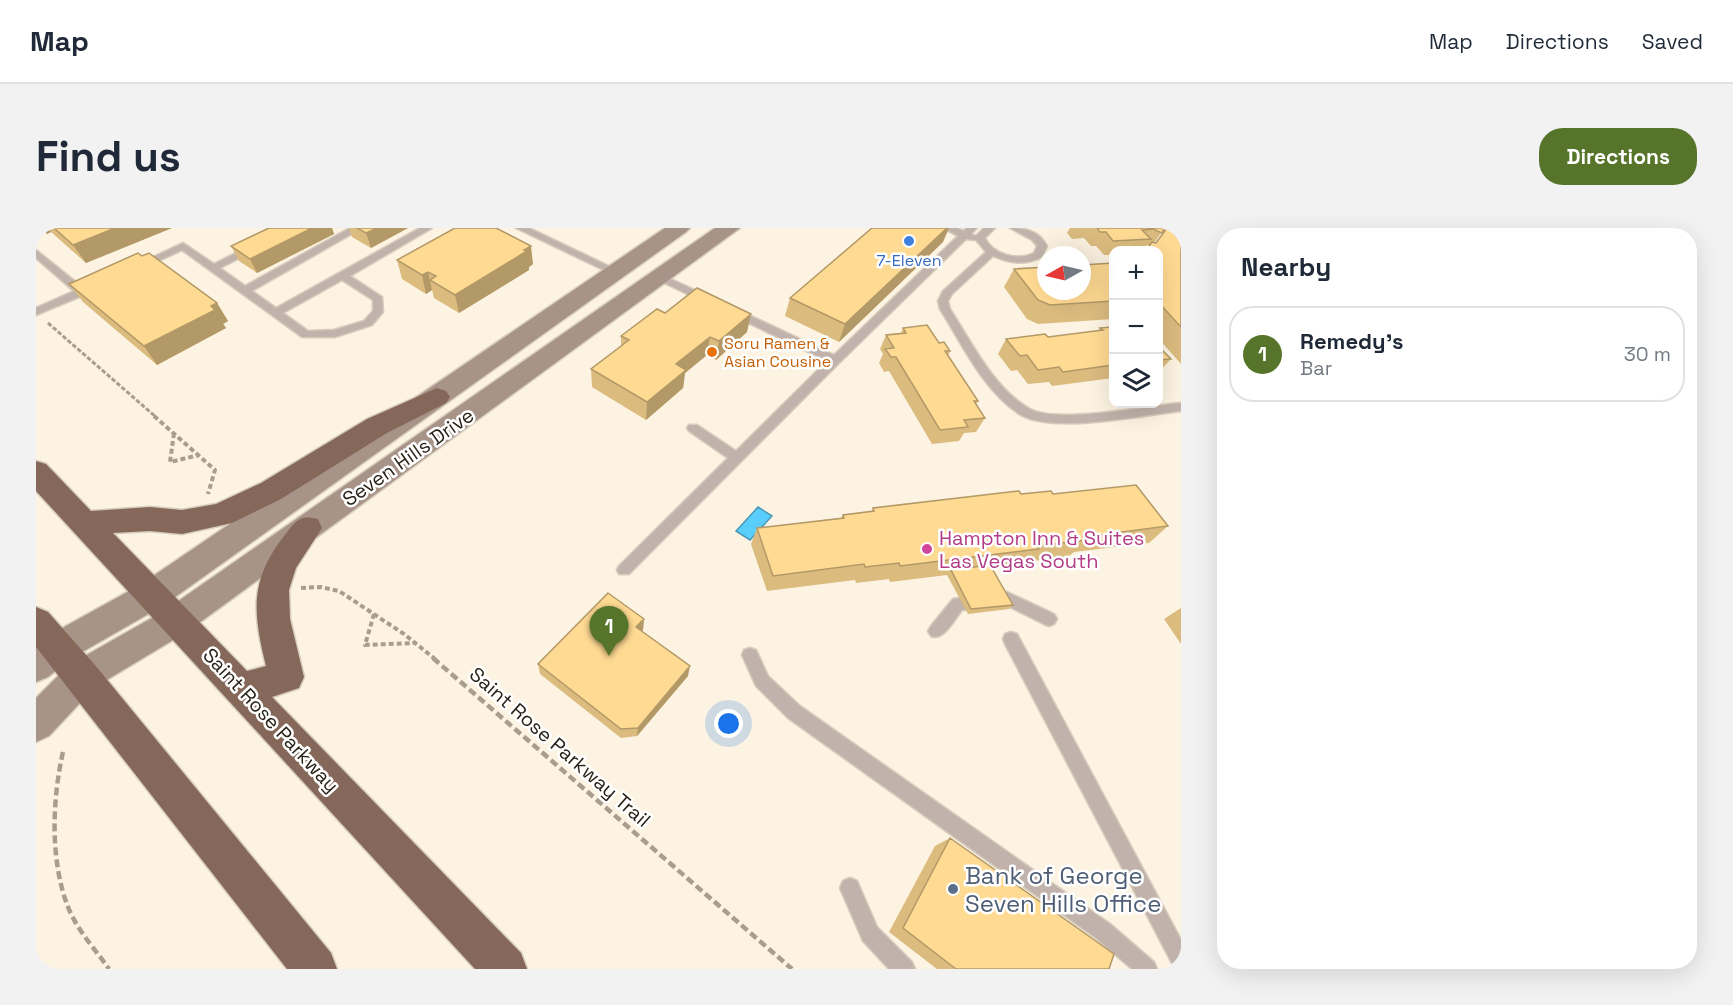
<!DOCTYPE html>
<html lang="en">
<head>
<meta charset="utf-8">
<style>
  body { margin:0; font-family:"Space Grotesk",sans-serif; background:#f2f2f3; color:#1f2937 }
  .controls { position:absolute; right:18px; top:18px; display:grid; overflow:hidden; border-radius:12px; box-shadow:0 6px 24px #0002 }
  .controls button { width:54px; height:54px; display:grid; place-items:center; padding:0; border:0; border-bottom:2px solid #e0e1e3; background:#fff; color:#1f2937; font:30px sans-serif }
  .compass { position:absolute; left:1001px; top:18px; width:54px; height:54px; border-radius:50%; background:#fff; box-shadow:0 6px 24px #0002; rotate:262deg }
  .you { position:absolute; left:693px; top:496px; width:21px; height:21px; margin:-15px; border:4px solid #fff; border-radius:50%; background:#1a73e8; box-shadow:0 0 0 9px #1a73e833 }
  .badge { display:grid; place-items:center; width:39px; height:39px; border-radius:50%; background:#57752a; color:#fff; font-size:20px; font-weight:700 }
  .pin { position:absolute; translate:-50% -50px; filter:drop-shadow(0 2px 3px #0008) }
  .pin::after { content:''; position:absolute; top:32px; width:21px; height:18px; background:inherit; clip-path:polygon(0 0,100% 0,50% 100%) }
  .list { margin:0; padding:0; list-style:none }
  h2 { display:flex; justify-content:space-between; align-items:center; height:78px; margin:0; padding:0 24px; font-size:26px }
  h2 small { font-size:20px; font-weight:400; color:#747a83 }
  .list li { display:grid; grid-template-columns:39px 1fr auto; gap:18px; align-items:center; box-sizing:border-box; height:96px; margin:0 12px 12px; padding:0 12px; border:2px solid #e0e1e3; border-radius:24px }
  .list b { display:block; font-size:22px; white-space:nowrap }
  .list p { margin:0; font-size:20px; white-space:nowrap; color:#747a83 }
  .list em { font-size:20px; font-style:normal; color:#747a83 }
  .icon { flex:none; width:33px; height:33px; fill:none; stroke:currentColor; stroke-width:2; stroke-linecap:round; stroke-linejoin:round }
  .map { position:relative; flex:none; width:1145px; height:741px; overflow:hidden; border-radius:24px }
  header { display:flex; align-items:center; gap:36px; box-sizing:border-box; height:84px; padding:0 30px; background:#fff; border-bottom:2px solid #e0e1e3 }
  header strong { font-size:28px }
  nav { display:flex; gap:33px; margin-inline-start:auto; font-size:21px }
  .intro { display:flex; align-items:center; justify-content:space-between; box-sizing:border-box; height:144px; padding:0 36px }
  h1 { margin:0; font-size:42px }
  .button { padding:15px 27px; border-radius:24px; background:#57752a; color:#fff; font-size:21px; font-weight:700 }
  main { display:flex; gap:36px; padding:0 36px }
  aside { flex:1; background:#fff; border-radius:24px; box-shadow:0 6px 24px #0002 }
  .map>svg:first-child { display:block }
</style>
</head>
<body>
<header>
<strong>Map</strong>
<nav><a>Map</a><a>Directions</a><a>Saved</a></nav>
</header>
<div class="intro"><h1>Find us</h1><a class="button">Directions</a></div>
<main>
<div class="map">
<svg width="1145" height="741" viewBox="0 0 1145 741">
  <rect width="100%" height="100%" fill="#fdf3e2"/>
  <path fill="#59cdfb" stroke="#4a9ab7" stroke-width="1.5" d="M722,279L736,288L714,312L700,303Z"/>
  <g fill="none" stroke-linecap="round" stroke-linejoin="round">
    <defs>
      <path id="lane" d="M249,0H262L184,40L209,58L314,0H326L216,63L240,80L384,0H396L314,48L346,69L347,84L336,97L299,109H266L146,22L105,41L96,39L147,15L178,36ZM306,52L337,72V83L328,93L298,102L272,103L247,85Z
        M480,0H493L585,44L576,46Z
        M907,0H921L928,3L930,0H941L935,6L940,8L948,0H959L949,10C957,27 982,33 998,25L1001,18L996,12L974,0C990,0 1003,3 1011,18L1006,29C989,38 973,35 957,28L916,66L912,73L914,81C936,115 958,161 994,181C1021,196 1112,178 1145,175V183C1106,187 1018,206 985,187C948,164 926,116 904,81L902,73L907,63L950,24L940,12L930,11L803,135L593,346H583L581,342L583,338L692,230L653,203L651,200L653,197H661L700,223L791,133L692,85V81H700L798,127L922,8Z
        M0,22L46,59L57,55L62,58L50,66L0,87V80L38,63L0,30Z
        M624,46L678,71L679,73L674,76L670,75L620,51L619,49Z
        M971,364L1018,386L1021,391L1018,396L1013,398L1008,396L970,377L926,382C918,392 908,413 895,408L892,403L895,398L917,371Z
        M975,404L981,406L1145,712V741L1138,739L969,416L967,411L969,406Z
        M714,420L720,422L732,448L764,478L1074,696L1118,734L1121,741H1096L1060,710L752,490L720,458L706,427L708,422Z
        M814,650L821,653L841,699L876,734L879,741H853L827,713L804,660L807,653Z"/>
      <path id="secondary" d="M629,0H654L650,4L128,377L34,431L12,449L0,454V417L10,409L104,357Z
        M679,0H704L152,403L59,459L13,508L0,514V470L33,437L128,383Z"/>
      <path id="highway" d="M401,160L410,163L414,169L410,175L351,205L245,271L196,295L146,306L114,303L77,305L211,443L230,438C217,385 213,352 249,307C259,293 264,286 282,291L286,300L260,340L253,362L254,391L268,449L263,460L236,469L485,725L491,741H439L0,263V233L10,236L55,283L114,279L146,282L180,276L225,255L331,191Z
        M0,379L12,384L59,437L295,725L301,741H251L0,419Z"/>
    </defs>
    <use href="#lane" stroke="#d7cdbd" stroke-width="3"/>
    <use href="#secondary" stroke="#d7cdbd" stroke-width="3"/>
    <use href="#highway" stroke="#d7cdbd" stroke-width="3"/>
    <path stroke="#a79e90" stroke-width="3" stroke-dasharray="4.5 2" stroke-linecap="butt" d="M12,95L120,189"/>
    <path stroke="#a79e90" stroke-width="4" stroke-dasharray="5 3" stroke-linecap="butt" d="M118,188L179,242L172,266
      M138,205L134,234L163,227
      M265,360L285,359L303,363L368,406L399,431
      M338,386L329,417L378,415"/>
    <path stroke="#a79e90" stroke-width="4.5" stroke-dasharray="8 4" stroke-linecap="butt" d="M397,430L756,741
      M27,524C16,572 14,633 32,679C41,702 59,721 73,741"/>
    <use href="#lane" fill="#c1b3ac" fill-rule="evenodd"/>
    <use href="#secondary" fill="#a89389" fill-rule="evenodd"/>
    <use href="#highway" fill="#85685a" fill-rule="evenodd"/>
  </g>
  <path fill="#dbbb7e" d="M5,0H136L50,35L15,4L11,6Z
    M233,0H296L298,6L221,45L203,33L195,18Z
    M313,0H372L335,20L316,9Z
    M1034,0H1124L1128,1L1118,15H1120L1145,0V136L1122,110V22L1111,17L1107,22H1077V27H1068L1060,18H1055L1048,10L1036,11L1031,5Z
    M907,14L803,114L749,88L754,70Z
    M106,28L181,75L192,93L187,96L190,100L121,137L47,74L33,56Z
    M361,32L497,36L493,39V42L423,85L398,70L396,62L390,66L366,51Z
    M1077,35V91L1002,96L991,91L968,59L978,41Z
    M629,85L711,104L680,132L671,127L649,145L647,160L610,192L556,159L555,141L585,118V108Z
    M867,100L903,115L914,123L912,128L942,173L940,176L949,190L940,204L928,205L923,213L896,216L853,143L848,144L843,135L847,126L844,121L850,107L865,105Z
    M1064,100H1077V150L1016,158L1013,154L992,156L981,142L975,143L962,126L970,111L1012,109L1062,103Z
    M1122,118L1135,131L1122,145Z
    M985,266H1017L1132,298L1113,315L1038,324L1033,328L991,334L988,337L957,341L977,377L973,381L932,386L911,347L854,354L853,351L820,355L819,352L731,363L715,316L721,300L805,290L807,287L835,284L837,280Z
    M1145,380V416L1128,391Z
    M608,391L607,402L606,403L652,448L601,508L585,510L504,446L502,436Z
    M914,610L1073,741H901L853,704L899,618Z"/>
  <path fill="#b29967" d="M7,0H12L15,4L11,6Z
    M79,0H136L50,35L37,17Z
    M276,0H296L298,6L221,45L214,31Z
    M341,0H372L335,20L330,5Z
    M911,0H913L907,14L803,114L809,96Z
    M495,18L497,36L493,39V42L423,85L419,67Z
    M392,44L396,62L390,66L386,47Z
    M181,75L192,93L187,96L190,100L121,137L108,118Z
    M715,86L711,104L680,132L683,113Z
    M674,109L671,127L649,145L647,160L610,192L611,174L640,136Z
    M608,391L607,402L599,410L600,399Z
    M654,438L652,448L601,508L602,500Z"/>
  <path fill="#ffda93" stroke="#b29967" stroke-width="1.5" d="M18,0H79L37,17Z
    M233,0H276L214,31L195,18Z
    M321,0H341L330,5Z
    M419,0H460L495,18L488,22L491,23L419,67L394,52L400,48L392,44L386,47L361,32Z
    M836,0H911L809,96L754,70Z
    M1061,0H1124L1128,1L1126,5L1117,1L1106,2L1115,11L1077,13L1070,4H1064Z
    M1131,0H1145V99L1122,74V22H1110L1116,14L1120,15Z
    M102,25L106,28L113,25L181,75L175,78L179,82L108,118L33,56Z
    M1077,35V73L1014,77L1002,72L978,41L1010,39V63H1046V37Z
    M661,60L715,86L683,113L674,109L640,136L650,142L611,174L555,141L593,112L585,108L621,81L629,85Z
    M891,97L903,115L908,114L914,123H909L942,173H938L949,190L928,192L932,199L904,202L860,129H855L849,121L858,120L850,107L870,105L867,100Z
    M1076,99L1077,100V137L1027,144L1023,139L1002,142L991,127L984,128L970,111L1009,106L1012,109L1067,102L1064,100Z
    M1122,118L1135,131L1122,132Z
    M1100,257L1132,298L1048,309L1050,312L1001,318L1003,321L864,338L863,335L829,339L828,336L737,348L721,300L808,290L807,287L838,283L837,280L983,263L985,266L1015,263L1017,266Z
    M954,337L977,377L935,381L915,342Z
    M572,365L608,391L600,399L654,438L602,500L585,501L502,436Z
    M914,610L1078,726L1073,741H920L867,700Z"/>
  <circle fill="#3f7fe0" stroke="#fff" stroke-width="2" cx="873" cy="13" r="6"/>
  <circle fill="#e8710a" stroke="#fff" stroke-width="2" cx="676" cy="124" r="6"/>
  <circle fill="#d1479c" stroke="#fff" stroke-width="2" cx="891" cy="321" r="6"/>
  <circle fill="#5c6f8a" stroke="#fff" stroke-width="2" cx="917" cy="661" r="6"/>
  <g text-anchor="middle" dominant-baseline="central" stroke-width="5" stroke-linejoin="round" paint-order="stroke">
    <g font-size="16" fill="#366cbe" stroke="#fff">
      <text x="873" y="32">7-Eleven</text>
    </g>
    <g font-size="16" fill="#c56008" stroke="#fff" text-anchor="start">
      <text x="688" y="115">Soru Ramen &amp;<tspan x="688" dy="18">Asian Cousine</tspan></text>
    </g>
    <g font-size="20" fill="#282217" stroke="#fff">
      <text transform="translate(372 229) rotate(-35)">Seven Hills Drive</text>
      <text transform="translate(235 492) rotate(47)">Saint Rose Parkway</text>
      <text transform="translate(524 519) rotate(41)">Saint Rose Parkway Trail</text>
    </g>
    <g font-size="20" fill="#b23c85" stroke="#fff" text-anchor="start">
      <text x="903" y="310">Hampton Inn &amp; Suites<tspan x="903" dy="23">Las Vegas South</tspan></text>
    </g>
    <g font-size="24" fill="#4e5e75" stroke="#fff" text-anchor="start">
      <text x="929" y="647">Bank of George<tspan x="929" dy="28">Seven Hills Office</tspan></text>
    </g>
  </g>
</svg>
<div class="controls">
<button>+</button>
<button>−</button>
<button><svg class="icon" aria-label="layers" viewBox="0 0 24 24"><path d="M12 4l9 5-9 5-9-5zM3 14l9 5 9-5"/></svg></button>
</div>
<svg class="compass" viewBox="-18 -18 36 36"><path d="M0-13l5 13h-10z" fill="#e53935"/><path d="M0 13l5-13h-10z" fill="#747a83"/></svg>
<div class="you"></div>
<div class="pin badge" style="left:573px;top:428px">1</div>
</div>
<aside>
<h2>Nearby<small></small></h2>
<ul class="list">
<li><span class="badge">1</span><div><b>Remedy's</b><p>Bar</p></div><em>30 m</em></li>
</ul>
</aside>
</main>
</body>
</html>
